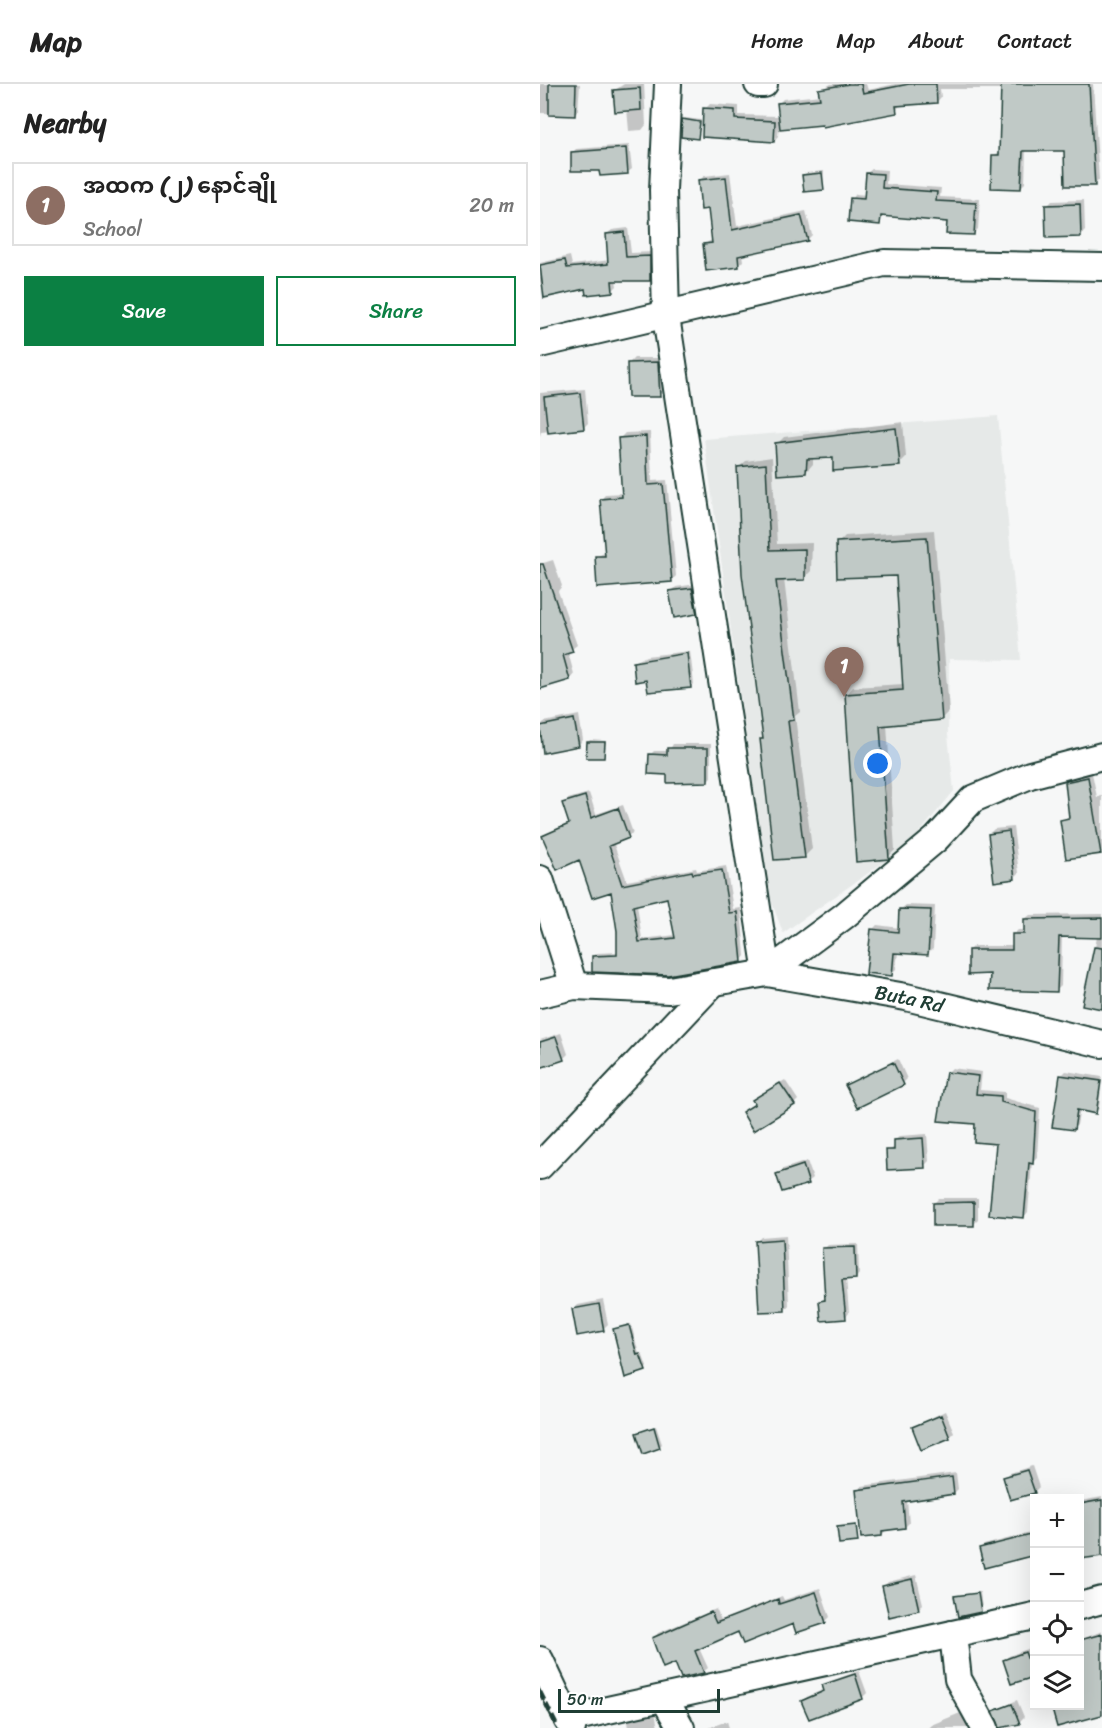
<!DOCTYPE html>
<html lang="en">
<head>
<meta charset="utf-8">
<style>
  body { margin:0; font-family:Sriracha,"Noto Sans Myanmar",sans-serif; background:#f2f2f2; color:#222 }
  .controls { position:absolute; right:18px; bottom:18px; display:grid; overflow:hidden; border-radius:0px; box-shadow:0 6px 24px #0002 }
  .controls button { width:54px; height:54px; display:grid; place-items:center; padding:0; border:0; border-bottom:2px solid #e0e0e0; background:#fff; color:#222; font:30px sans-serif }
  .scale { position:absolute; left:18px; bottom:15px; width:162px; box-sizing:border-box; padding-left:6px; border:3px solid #1f3d34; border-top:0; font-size:16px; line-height:21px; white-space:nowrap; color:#1f3d34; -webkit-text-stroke:4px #fff; paint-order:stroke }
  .you { position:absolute; left:338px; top:680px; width:21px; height:21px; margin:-15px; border:4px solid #fff; border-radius:50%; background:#1a73e8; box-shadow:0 0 0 9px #1a73e833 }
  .badge { display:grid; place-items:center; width:39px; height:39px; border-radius:50%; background:#0b8043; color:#fff; font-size:20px; font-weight:700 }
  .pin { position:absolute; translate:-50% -50px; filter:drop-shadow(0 2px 3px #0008) }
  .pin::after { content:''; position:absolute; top:32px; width:21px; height:18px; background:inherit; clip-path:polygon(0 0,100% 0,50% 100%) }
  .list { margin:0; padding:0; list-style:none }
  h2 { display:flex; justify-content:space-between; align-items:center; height:78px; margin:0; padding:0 24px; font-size:26px }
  h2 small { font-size:20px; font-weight:400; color:#767676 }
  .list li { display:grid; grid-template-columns:39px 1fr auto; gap:18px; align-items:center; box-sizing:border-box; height:84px; margin:0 12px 12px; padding:0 12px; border:2px solid #e0e0e0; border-radius:0px }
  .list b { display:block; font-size:22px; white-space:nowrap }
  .list p { margin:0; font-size:20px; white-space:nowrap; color:#767676 }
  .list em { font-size:20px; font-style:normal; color:#767676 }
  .actions { display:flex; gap:12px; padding:18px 24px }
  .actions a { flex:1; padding:14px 0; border:2px solid #0b8043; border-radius:0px; text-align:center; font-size:21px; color:#0b8043 }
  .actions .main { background:#0b8043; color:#fff }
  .icon { flex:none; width:33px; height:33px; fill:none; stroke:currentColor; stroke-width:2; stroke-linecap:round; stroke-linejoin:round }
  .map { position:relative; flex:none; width:562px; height:1644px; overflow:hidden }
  header { display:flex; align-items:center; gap:36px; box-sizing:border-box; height:84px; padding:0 30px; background:#fff; border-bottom:2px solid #e0e0e0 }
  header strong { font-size:28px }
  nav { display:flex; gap:33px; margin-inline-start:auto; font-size:21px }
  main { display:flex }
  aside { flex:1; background:#fff }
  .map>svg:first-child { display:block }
</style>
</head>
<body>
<header>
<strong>Map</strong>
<nav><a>Home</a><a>Map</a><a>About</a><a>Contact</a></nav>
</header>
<main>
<aside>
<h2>Nearby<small></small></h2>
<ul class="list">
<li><span class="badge" style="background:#8d6e63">1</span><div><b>အထက (၂) နောင်ချို</b><p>School</p></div><em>20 m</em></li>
</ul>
<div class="actions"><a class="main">Save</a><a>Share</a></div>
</aside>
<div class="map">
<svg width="562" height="1644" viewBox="0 0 562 1644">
  <rect width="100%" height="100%" fill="#f6f7f7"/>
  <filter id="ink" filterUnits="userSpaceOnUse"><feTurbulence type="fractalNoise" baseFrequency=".0167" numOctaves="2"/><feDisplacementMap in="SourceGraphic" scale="12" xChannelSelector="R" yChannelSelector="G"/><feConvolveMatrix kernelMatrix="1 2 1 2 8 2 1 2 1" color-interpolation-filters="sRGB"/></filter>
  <g filter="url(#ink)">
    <path fill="#e6e9e8" d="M458,332L481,576L409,575L408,651L414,707L371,759L243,849L228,808L164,355Z"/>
    <path fill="#0003" fill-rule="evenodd" d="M0,0H40L38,27L35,30L0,29Z
      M84,0H104L106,41L102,46L89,47L87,25L75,6Z
      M291,0H326L328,6L355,0H553L559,96L555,100L526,65H486L485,99L480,104L453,72L461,67L462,5H400L401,13L397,18L360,21L356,27L239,43L238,52L234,57L165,25L170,20L199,22V31L240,32L238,20L243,15L281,11L280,6Z
      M145,34L161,36L157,54L143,36Z
      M89,61L92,85L88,88L61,86L32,69L36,65Z
      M332,85L347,86L346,100L401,104L400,113L440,115L438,145L433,150L408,137L344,130L340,139L312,115L316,110L326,111L327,89Z
      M284,87L283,105L264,91L266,89Z
      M190,89L197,142L266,127L272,151L267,156L202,170L203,177L198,181L165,160L173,155L170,124L159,97L164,92Z
      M544,116L545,147L540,152L507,122L512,117Z
      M88,144L91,169L114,168V190L110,195L76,196L77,202L72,207L46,203L5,212L0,197V179L30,172L32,181L70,176L67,150L72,146Z
      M94,274H122L124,306L119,311L89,279Z
      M45,305L48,339L43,344L1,348L0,352V309Z
      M363,338L366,373L359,380L273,373V380L266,388L237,360L244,353Z
      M110,348L112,397L127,396L136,492L131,497L56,473L66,468L61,415L66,410L83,409L80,354L85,349Z
      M232,373L237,460L272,459L271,487L264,494L244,495L260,628L255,632L272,765L265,772L235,774L222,655L224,653L198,384L206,377Z
      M394,446L409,627L402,634L347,640L355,766L348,773L306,611L313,603L364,600L357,491L298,459L305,452Z
      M13,476L22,502L18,507L37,561L28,568L34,590L30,595H0V480Z
      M157,500L161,524L156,529L131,508L136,503Z
      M150,567L154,600L151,603L107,595L95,578L106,572Z
      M39,631L43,656L38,661L4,667L0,642L4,638Z
      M50,656L66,657L64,673L48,658Z
      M133,660H171V693L167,697L129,690L110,671L114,667H129Z
      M552,689L557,713L562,712V766L560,768L522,736L531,731L527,698L531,694Z
      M49,709L56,730L83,721L93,749L73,758L87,797L156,784L157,787L186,782L193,825L201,824L205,872L201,877L53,873L57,869L79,868L72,806L40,774L4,752L30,739L24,719L28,715ZM128,812L136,851L102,855L97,820Z
      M473,743L479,789L474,794L449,750L454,745Z
      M366,821L395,822L393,865L388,869L358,868L356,885L351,890L332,846L337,841L360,844L361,825Z
      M562,830V924L544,920L557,853L522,852L521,902L517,906L451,889L429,866L433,862H474V850L478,846H486L485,835L490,831Z
      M21,949L28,970L23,975L0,982V956Z
      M358,975L367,995L363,999L307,1002Z
      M412,984L442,988L440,1006L465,1008V1014L500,1024L497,1073L492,1078L488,1128L484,1133L457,1058L437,1039L407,989Z
      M526,987L562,993L559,1024L555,1028L540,1025L537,1041L533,1045L522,991Z
      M245,996L258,1016L254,1020L204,1028L216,1019L218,1012Z
      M387,1050L389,1077L384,1082L348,1067L356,1062L355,1056L360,1052Z
      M267,1077L273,1094L268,1098L238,1090L243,1085Z
      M399,1114H438V1136L434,1140L394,1119Z
      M246,1151L249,1221L245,1226L217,1157L221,1153Z
      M318,1160L319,1190L316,1194H306L309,1229L306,1233L281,1217L286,1213L284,1165L288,1161Z
      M63,1216L68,1240L63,1245L33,1226L38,1221Z
      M91,1240L99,1270L102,1269L107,1283L105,1285L74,1246Z
      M405,1327L414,1348L409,1353L373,1343Z
      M116,1342L122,1360L119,1363L98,1350Z
      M492,1382L499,1403L494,1408L465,1394L470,1389Z
      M416,1389L418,1405L414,1409L367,1416L369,1439L365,1443L346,1446L342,1451L318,1407L322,1402Z
      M562,1413V1470L541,1473L540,1417Z
      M317,1440V1457L298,1444L300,1442Z
      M494,1448V1472L445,1482L440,1464L444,1461Z
      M376,1491L383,1520L378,1525L344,1502L348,1498Z
      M280,1504L290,1533L285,1538H254L199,1546L159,1564L168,1584L163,1588L136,1577L114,1554L118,1549L176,1525L181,1536L242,1512L244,1516Z
      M440,1508L442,1525L440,1527L416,1513Z
      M562,1547V1629L518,1641L519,1644H518L512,1622H540V1556Z
      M490,1564L494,1578L493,1591L464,1576L469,1572Z
      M319,1587L327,1609L323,1613L269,1633L263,1617L267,1613L285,1605L284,1602L288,1598Z
      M477,1616L484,1633L479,1638L460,1644L455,1627Z
      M425,1627L436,1644H388L391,1641Z
      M115,1628L118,1644H89L88,1638L93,1633Z
      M187,1637L189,1644H168Z"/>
    <path fill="#c0c9c6" stroke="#1f3d34" stroke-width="1.5" fill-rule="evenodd" d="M9,0H36L35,32L9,31Z
      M309,0H321L323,9L369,0H396L397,19L356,22L357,29L283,43L282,41L240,45L237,19L280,15L278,5Z
      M461,0H549L555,102H525L524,67H483L481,105L451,104L452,71H459Z
      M100,4L101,26L75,28L73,6Z
      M163,24L195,26V35L235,37L234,58L162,53Z
      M142,35L160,38L158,55L141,53Z
      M86,64L88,90L60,92L59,87H31V68Z
      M282,89L284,106L264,108L262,91Z
      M326,89L343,90L342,104L397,108L396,117L436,119L434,151L406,150L407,138L341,132L340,141L308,138L310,114L324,115Z
      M186,93L192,146L261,131L268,157L198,172L199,183L166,187L163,160L172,159L168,125L161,126L158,96Z
      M540,120L541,153L506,154L505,121Z
      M84,148L86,173L110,172V197H72L73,208L46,211L45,205L4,214L0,181L25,176L27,184L68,180L66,150Z
      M118,278L120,313H88L87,279Z
      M40,309L44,345L8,349L4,313Z
      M356,344L360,382L293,387V374L267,375L266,389L237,391L235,359Z
      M106,352L108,401L123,400L132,498L57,504L55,472H65L60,415L82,413L78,354Z
      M226,380L230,466L265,465V496L236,497L254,636L248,637L265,774L234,776L220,655H223L202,490L197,383Z
      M387,453L402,636L340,642L349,775L316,778L305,610L363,606L356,492L297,494L296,458Z
      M0,480H3L33,568L23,571L30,596L0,605Z
      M152,504L157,530L134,534L129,507Z
      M147,569L151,604L108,608L106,596L95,598L93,578Z
      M34,635L39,662L3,669L0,642Z
      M47,658H65L64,674H46Z
      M127,664H168V698L127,699V691L108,690L109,670L127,671Z
      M548,693L561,770L526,775L520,736L529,734L525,698Z
      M45,712L51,734L78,724L89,754L69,762L82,801L152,787L153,790L182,786L189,829L197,828L202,878L128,891L52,888V872L77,871V847L71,808L52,814L39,776L17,786L2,752L29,740L22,719ZM127,814L135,854L99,858L93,822Z
      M469,747L475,795L454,798L448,750Z
      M359,825L391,826L388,871L354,869L352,892L326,889L331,845L358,848Z
      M562,834V854L519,853L517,908L449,906L450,890L428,891V866H472V850H484V835Z
      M554,863L562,864V925L542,921Z
      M16,953L24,976L0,984V958Z
      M353,978L364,1001L317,1024L305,1001Z
      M406,988L438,992L436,1010L461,1012V1018L496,1028L493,1080L489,1079L484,1134L449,1131L456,1060L434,1058L435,1040L398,1037Z
      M520,991L561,997L556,1030L537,1026L534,1046L512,1043Z
      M240,999L255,1021L213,1047L202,1028L215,1020L212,1016Z
      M383,1054L385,1084L347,1086L346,1066H354V1056Z
      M263,1081L269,1100L242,1108L236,1090Z
      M434,1118V1142H393V1119Z
      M242,1155L245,1227L219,1228L215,1157Z
      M315,1163L316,1195L302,1196L306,1235L281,1237L279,1217L285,1216L282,1164Z
      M59,1220L64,1247L37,1252L32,1225Z
      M89,1241L97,1271L100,1270L106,1287L85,1294L73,1245Z
      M401,1331L410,1354L381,1366L372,1343Z
      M114,1343L120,1364L103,1370L96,1349Z
      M487,1386L495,1409L470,1416L463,1393Z
      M412,1393L414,1410L363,1418L365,1444L342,1447V1452L321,1454L316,1406Z
      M562,1416V1472L540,1475V1420Z
      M316,1441L318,1458L299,1460L297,1443Z
      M495,1450V1471L444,1484L439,1464Z
      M372,1495L379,1526L349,1533L342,1502Z
      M276,1508L286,1539L256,1549L253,1540L203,1560L198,1548L155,1567L164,1589L141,1594L135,1579L123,1584L112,1554L171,1528L176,1539L238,1515L239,1520Z
      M438,1509L441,1528L418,1533L414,1512Z
      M562,1550V1631L517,1643L511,1622H540V1556Z
      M485,1568L494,1593L471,1600L463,1576Z
      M315,1590L323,1615L269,1635L261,1617L284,1607L282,1601Z
      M472,1620L480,1640L460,1644L453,1627Z"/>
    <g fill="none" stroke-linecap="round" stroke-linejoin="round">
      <defs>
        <g id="street">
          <path d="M128,0L123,106L126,233L227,889L304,832L396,755L433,715L490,691L562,672"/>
          <path d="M218,0H224"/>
          <path d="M0,260L344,179L562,183"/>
          <path d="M0,795L34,902"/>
          <path id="s1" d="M0,910L34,902L129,906L227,889L366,913L562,960"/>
          <path d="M0,1082L174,898"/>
          <path d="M540,1522L562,1516"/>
          <path d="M413,1550L418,1595L445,1644"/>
          <path d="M0,1576L32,1644"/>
          <path d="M124,1614L141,1644"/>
          <path d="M27,1635L494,1532"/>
        </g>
      </defs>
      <use href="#street" stroke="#1f3d34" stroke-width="30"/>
      <use href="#street" stroke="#fff" stroke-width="26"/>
      <path stroke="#1f3d34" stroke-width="4.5" stroke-dasharray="9 4.5" stroke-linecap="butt" d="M0,1608L18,1644"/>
    </g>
  </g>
  <g text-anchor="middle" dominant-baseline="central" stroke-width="5" stroke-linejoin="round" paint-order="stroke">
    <g font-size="20" fill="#1f3d34" stroke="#fff">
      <text stroke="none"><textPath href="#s1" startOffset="374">Buta Rd</textPath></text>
    </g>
  </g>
</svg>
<div class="controls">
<button>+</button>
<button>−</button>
<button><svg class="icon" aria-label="locate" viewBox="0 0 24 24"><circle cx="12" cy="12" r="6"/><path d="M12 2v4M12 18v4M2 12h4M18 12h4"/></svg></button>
<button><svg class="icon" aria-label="layers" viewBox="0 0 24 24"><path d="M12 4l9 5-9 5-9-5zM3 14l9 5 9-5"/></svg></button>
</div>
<div class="scale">50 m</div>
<div class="you"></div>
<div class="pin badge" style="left:304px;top:613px;background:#8d6e63">1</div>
</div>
</main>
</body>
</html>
